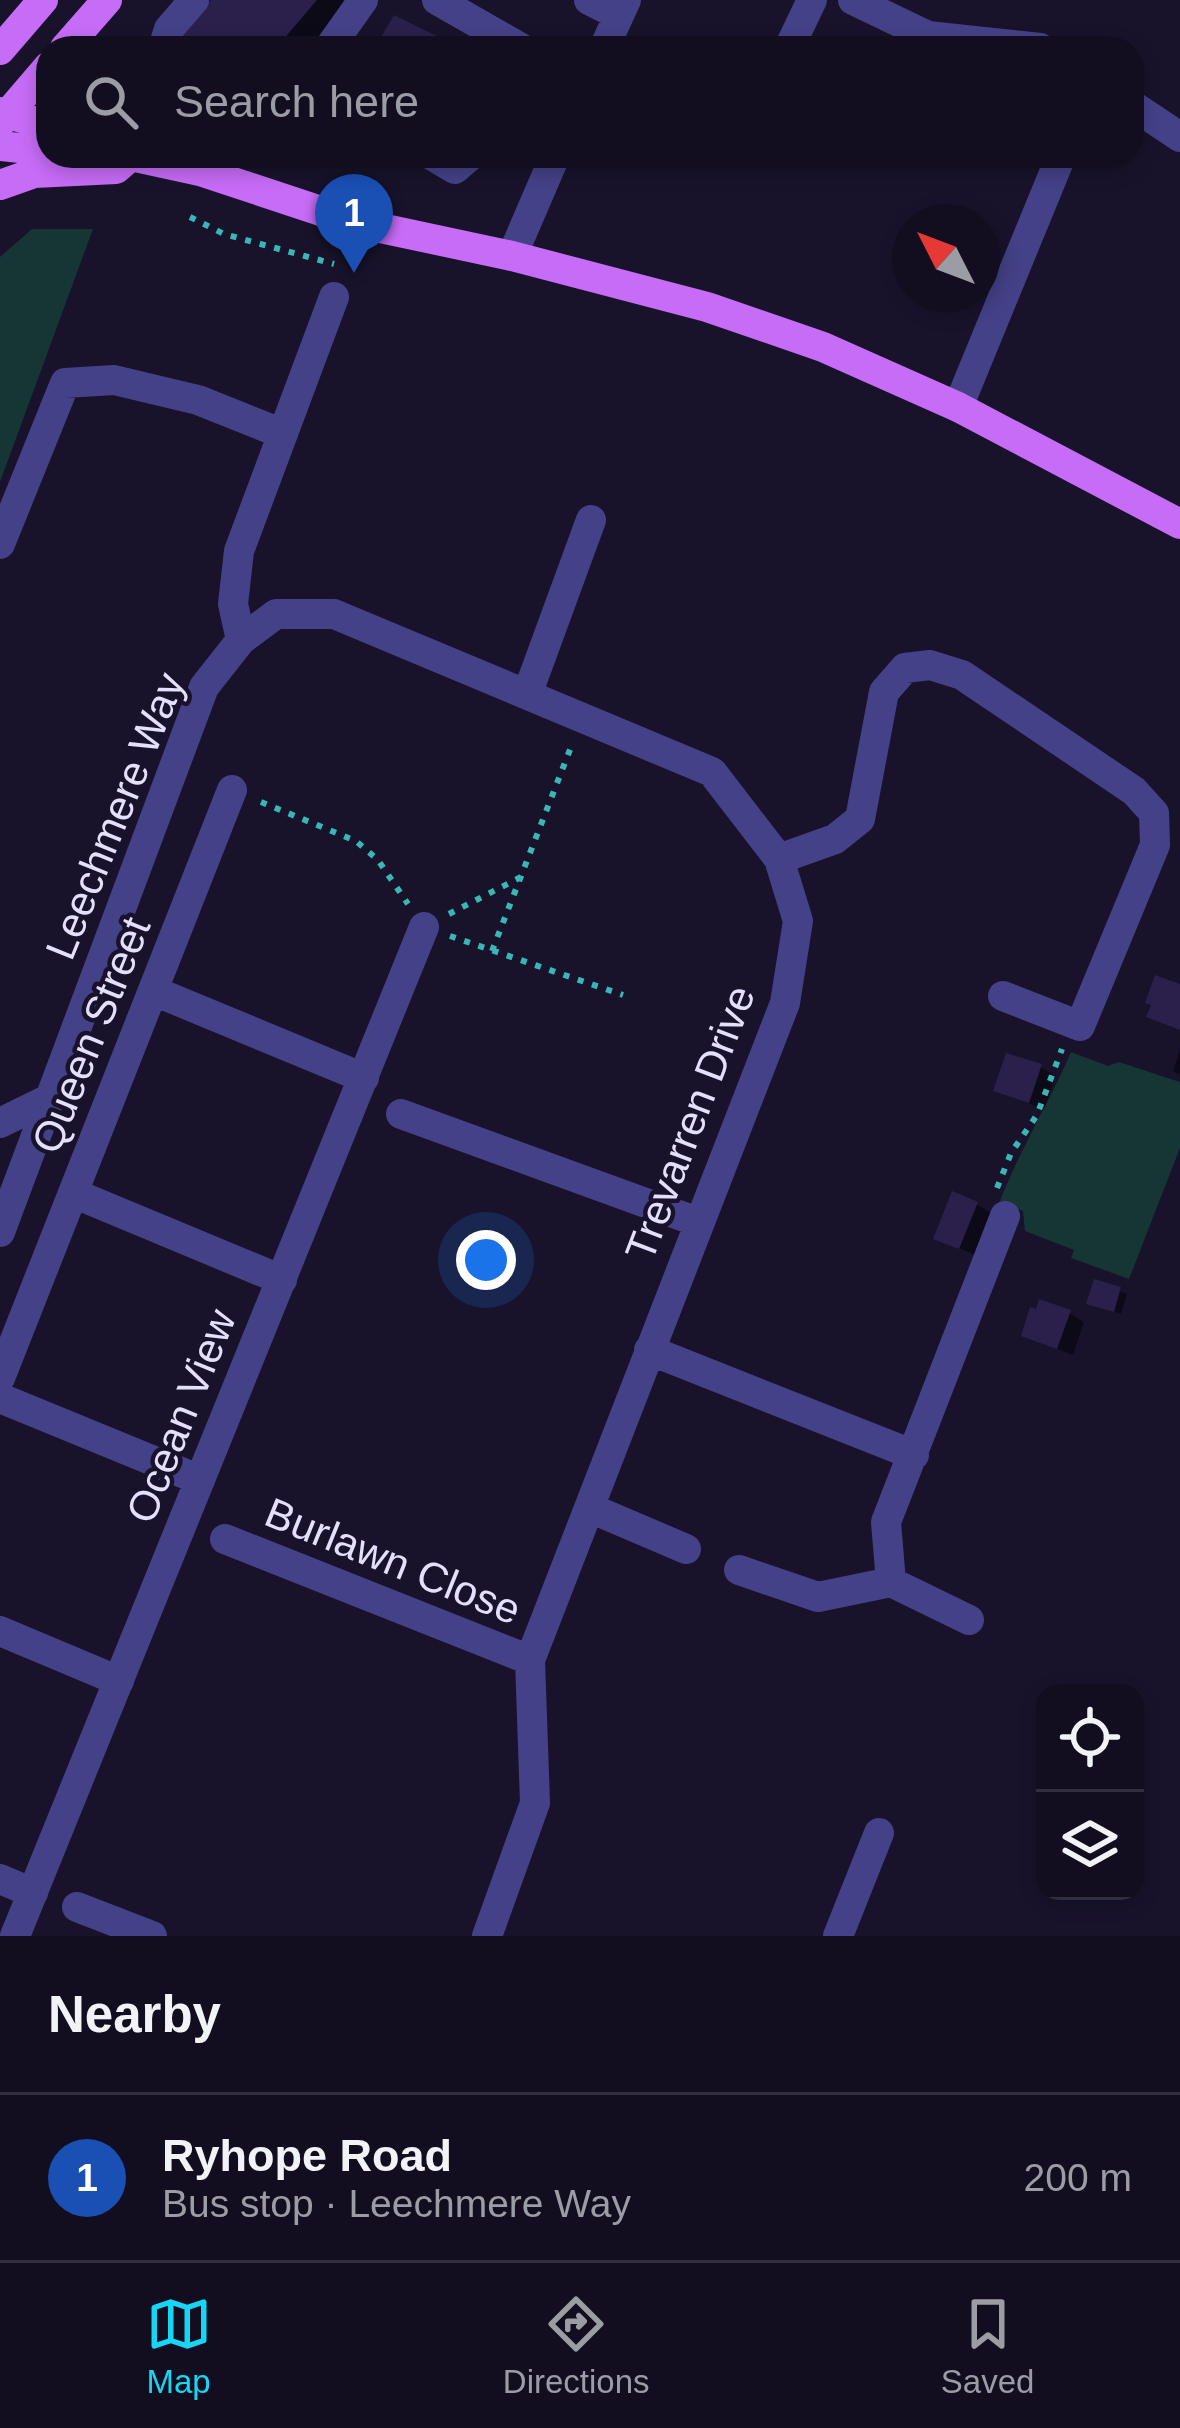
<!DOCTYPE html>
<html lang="en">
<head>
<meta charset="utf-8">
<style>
  body { margin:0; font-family:Arial,sans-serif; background:#1f1c2d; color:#f1f3f6 }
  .controls { position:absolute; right:36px; bottom:36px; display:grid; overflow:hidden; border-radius:24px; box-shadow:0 6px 18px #0003 }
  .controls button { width:108px; height:108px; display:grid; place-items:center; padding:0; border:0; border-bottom:3px solid #312e3e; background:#120e20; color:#f1f3f6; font:60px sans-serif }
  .compass { position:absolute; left:892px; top:204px; width:108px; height:108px; border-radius:50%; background:#120e20; box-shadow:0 6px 18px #0003; rotate:312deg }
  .you { position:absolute; left:486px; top:1260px; width:42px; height:42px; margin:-30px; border:9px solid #fff; border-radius:50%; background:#1a73e8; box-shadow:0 0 0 18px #1a73e833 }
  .badge { display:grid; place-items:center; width:78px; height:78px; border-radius:50%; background:#15d6f3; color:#fff; font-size:39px; font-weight:700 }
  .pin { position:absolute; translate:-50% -99px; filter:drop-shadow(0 3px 6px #0008) }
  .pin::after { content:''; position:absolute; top:63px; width:42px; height:36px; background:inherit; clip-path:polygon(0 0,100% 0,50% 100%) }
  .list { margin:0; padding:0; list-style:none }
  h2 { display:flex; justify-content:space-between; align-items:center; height:156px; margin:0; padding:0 48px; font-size:51px }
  h2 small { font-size:39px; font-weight:400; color:#9c9ca5 }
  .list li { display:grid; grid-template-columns:78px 1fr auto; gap:36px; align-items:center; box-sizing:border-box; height:168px; padding:0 48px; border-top:3px solid #312e3e }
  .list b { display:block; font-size:45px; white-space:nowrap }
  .list p { margin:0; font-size:39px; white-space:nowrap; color:#9c9ca5 }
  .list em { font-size:39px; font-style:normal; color:#9c9ca5 }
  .icon { flex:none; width:66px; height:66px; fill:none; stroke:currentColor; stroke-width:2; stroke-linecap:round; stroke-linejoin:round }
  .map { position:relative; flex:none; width:1180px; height:1936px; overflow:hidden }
  .search { position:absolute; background:#120e20; box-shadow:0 6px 18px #0003; left:36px; right:36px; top:36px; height:132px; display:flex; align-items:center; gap:30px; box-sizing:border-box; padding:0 42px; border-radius:36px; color:#9c9ca5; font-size:45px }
  .sheet { height:324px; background:#120e20 }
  nav { display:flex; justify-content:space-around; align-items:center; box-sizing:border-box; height:168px; border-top:3px solid #312e3e; background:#120e20; font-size:33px; color:#9c9ca5 }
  nav a { display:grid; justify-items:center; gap:6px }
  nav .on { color:#15d6f3 }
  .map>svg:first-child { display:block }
</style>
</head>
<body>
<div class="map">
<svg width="1180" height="1936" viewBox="0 0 1180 1936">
  <rect width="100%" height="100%" fill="#18132b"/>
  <path fill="#163535" d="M32,229H93L0,482V257Z
    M1071,1052L1108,1066L1119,1062L1180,1082V1148L1129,1279L1071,1258L1074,1250L1025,1231L1023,1211L1000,1201C1020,1149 1049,1103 1071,1052Z"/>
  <path fill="#0007" d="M214,0H349L350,1L310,48H175Z
    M1180,1050V1075L1173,1071Z
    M1040,1067L1056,1076L1044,1110L997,1090Z
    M976,1204L991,1213L975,1255L936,1238Z
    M1096,1282L1127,1294L1121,1314L1097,1306Z
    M1069,1313L1084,1322L1073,1355L1024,1335Z"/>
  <path fill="#2a204b" d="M211,0H317L276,48H169Z
    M394,15L461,48H375Z
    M1155,975L1180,984V1030L1146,1017L1151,1005L1145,1003Z
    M1006,1053L1042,1064L1029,1103L993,1091Z
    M952,1191L978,1202L959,1249L933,1239Z
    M1094,1279L1121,1287L1114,1312L1086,1304Z
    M1039,1299L1071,1310L1057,1349L1021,1336L1030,1307L1036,1309Z"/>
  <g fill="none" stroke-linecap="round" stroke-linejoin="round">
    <path stroke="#38b8b4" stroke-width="6" stroke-dasharray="6 9" stroke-linecap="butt" d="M190,217L224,234L334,264
      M261,802L356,841L378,860L408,904
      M449,914L521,877
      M450,936L623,995
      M492,951L571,747
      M997,1188L1011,1153L1037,1115L1062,1049"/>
    <path stroke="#454188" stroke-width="30" d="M437,0L521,48
      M589,0L619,15
      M853,0L928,36L1040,48
      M163,48L169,29L194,0
      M329,48L363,0
      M604,48L626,0
      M789,48L812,0
      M1132,105L1180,137
      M433,156L455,169L470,156
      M512,256L555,156
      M958,407L1061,156
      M0,544L65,383L114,380L198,400L283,434
      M241,640L233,604L239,551L334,297
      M528,692L591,520
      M779,859L835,839L860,819L884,692L905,668L930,665L962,675L1134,791L1154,813L1155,845L1080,1026L1003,996
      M154,991L364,1078
      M401,1114L698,1222
      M0,1123L51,1098
      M73,1193L282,1280
      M0,1232L204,687L241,640L276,614H334L712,772L779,859L798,921L785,1003L530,1660L535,1803L487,1936
      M649,1350L914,1455
      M0,1378L232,790
      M0,1398L200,1480
      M590,1508L686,1549
      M225,1539L530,1660
      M739,1570L818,1597L891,1582
      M969,1620L891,1582L886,1522L1005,1216
      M0,1631L119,1681
      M0,1879L33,1893
      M77,1907L152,1936
      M15,1936L424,927
      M838,1936L879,1833"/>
    <path stroke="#c76cf7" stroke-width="30" d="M65,48L107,0
      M0,50L43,0
      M0,112L48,125
      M0,123L48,67
      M0,146L48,151
      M131,156L200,171L357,223L512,256L707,307L823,347L958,407L1180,524
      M0,185L34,173L116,169L131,156"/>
  </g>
  <g text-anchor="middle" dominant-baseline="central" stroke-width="9" stroke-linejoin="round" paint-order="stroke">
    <g font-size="42" fill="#e3dffd" stroke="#18132b">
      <text transform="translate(115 816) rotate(-68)">Leechmere Way</text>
      <text transform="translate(91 1035) rotate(-68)">Queen Street</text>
      <text transform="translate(690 1123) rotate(-69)">Trevarren Drive</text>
      <text transform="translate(181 1416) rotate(-68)">Ocean View</text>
      <text transform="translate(393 1561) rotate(22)">Burlawn Close</text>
    </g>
  </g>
</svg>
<div class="controls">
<button><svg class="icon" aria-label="locate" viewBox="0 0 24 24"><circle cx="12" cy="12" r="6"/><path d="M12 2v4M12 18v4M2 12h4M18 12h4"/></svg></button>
<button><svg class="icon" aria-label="layers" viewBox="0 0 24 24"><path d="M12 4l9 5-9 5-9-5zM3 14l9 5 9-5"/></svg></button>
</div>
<svg class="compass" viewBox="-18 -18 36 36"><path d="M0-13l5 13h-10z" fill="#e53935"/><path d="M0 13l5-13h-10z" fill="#9c9ca5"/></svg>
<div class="you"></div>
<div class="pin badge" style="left:354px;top:273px;background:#1a4fb4">1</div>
<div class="search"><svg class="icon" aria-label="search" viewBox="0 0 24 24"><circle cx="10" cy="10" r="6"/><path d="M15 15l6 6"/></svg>Search here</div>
</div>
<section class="sheet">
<h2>Nearby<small></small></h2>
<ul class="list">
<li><span class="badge" style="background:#1a4fb4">1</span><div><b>Ryhope Road</b><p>Bus stop · Leechmere Way</p></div><em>200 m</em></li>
</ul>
</section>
<nav>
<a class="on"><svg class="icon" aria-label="map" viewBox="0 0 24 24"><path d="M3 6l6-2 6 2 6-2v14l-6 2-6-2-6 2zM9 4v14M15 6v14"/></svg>Map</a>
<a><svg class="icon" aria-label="directions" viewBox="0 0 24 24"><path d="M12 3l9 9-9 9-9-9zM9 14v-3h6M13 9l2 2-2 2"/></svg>Directions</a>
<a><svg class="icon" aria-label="saved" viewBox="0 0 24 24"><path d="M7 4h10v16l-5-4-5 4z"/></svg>Saved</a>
</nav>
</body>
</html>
